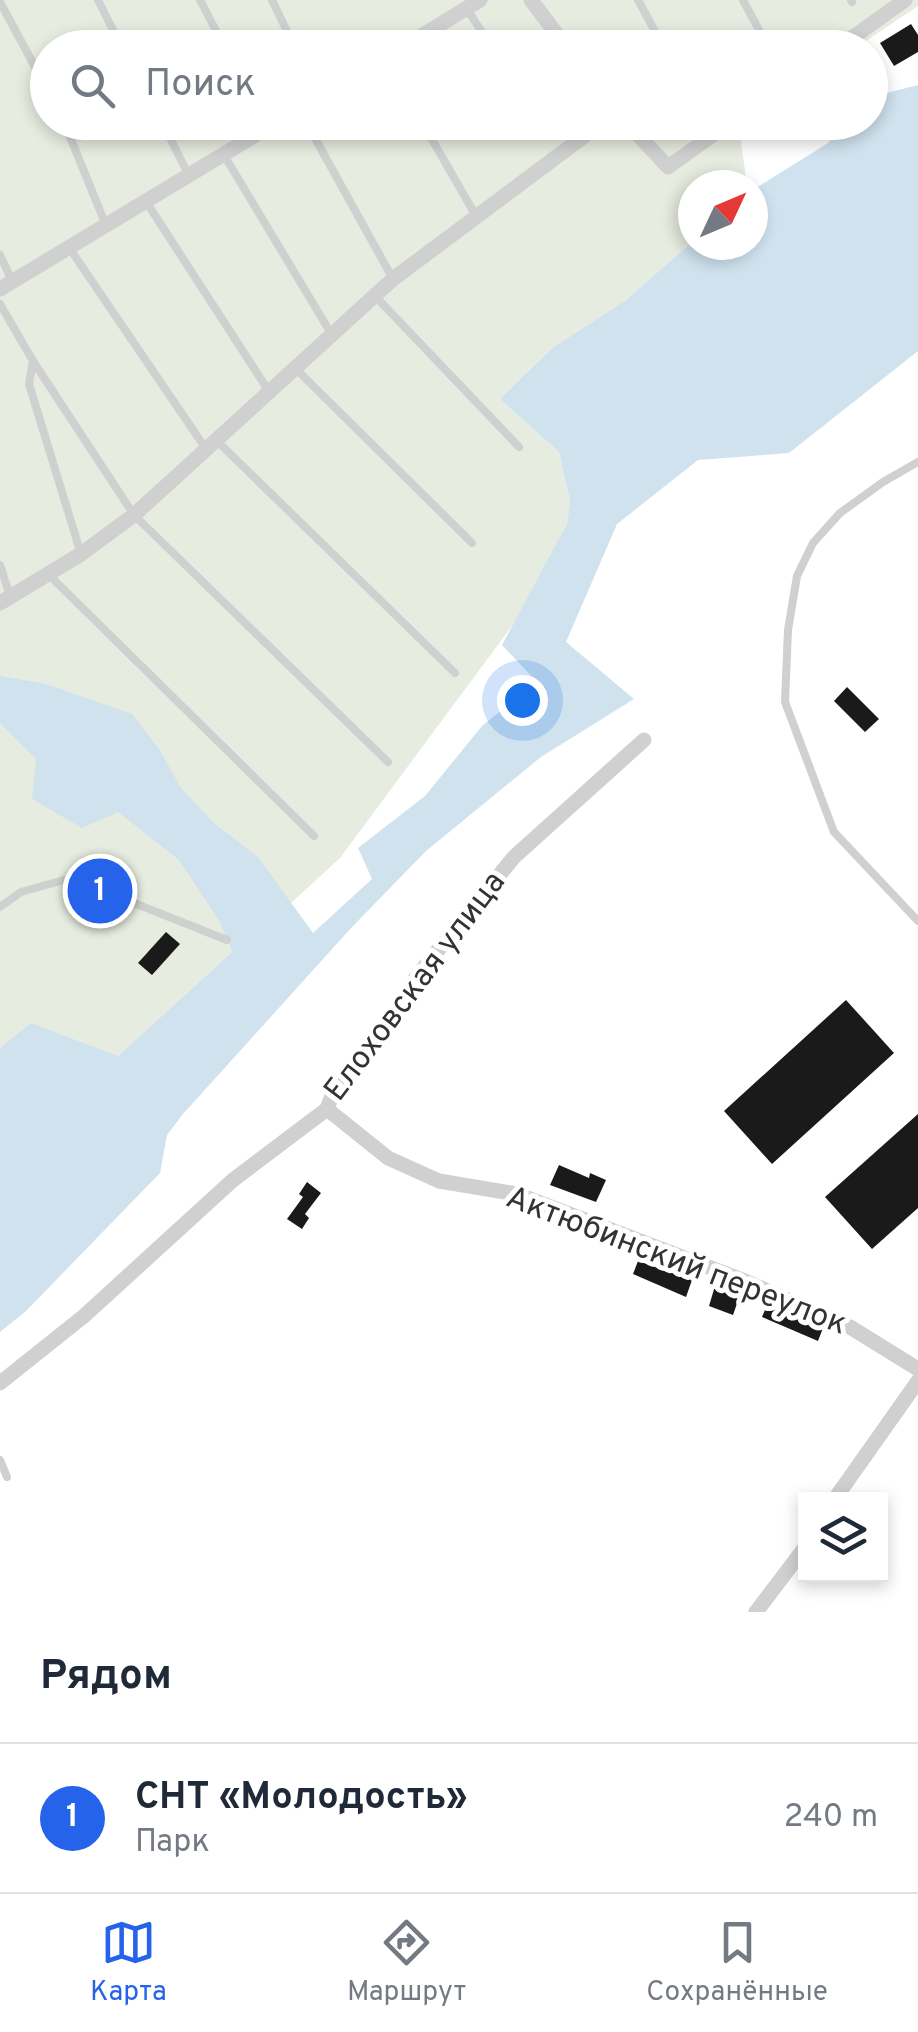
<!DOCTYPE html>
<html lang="ru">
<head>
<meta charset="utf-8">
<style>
  body { margin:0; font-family:Overpass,sans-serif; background:#f6f6f7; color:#1f2937 }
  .controls { position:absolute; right:30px; bottom:30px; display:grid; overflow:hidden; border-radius:0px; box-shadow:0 5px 15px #0003 }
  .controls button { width:90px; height:90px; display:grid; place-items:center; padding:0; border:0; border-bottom:2px solid #e0e1e3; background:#fff; color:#1f2937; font:50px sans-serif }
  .compass { position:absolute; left:678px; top:170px; width:90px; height:90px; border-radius:50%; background:#fff; box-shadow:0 5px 15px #0003; rotate:46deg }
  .you { position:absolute; left:522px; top:700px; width:35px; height:35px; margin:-25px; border:8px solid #fff; border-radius:50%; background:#1a73e8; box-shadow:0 0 0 15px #1a73e833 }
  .badge { display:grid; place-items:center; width:65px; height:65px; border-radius:50%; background:#2563eb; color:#fff; font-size:32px; font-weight:700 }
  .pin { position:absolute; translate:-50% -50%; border:5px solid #fff; box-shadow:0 2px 10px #0006 }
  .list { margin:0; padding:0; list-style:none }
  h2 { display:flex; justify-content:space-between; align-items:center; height:130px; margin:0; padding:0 40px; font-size:42px }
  h2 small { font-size:32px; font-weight:400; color:#747a83 }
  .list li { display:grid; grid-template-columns:65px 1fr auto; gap:30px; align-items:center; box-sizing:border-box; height:150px; padding:0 40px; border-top:2px solid #e0e1e3 }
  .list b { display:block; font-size:38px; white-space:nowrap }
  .list p { margin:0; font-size:32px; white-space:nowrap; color:#747a83 }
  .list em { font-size:32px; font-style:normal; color:#747a83 }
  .icon { flex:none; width:55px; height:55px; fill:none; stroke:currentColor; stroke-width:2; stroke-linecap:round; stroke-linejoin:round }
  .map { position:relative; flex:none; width:918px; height:1612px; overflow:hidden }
  .search { position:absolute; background:#fff; box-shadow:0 5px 15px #0003; left:30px; right:30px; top:30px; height:110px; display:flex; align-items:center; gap:25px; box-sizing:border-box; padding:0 35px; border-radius:55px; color:#747a83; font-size:38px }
  .sheet { height:280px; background:#fff }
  nav { display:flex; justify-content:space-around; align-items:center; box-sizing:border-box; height:140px; border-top:2px solid #e0e1e3; background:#fff; font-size:28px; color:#747a83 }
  nav a { display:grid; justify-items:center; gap:5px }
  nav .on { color:#2563eb }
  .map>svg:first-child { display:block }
</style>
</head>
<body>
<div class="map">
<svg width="918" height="1612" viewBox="0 0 918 1612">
  <rect width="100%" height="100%" fill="#fff"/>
  <path fill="#e6ecdf" d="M0,0H918V6L857,47L48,48V122L747,123L739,128L747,185H693V241L626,300L552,348L500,399L559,452L570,502L567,524L523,611L340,858L279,914L227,941L232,952L118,1056L54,1032L0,1066Z"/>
  <path fill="#cfe2ee" d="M918,85V351L789,453L698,460L617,524L566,642L634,699L541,757L426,851L352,927L183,1114L167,1135L160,1173L26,1311L0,1332V1048L31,1023L118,1056L232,952L220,922L179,860L118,812L82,828L32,799L36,759L0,723V676L46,684L132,714L159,749L181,788L215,824L258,857L313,933L372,879L358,848L425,796L482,726L537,682L502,645L567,524L570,501L559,452L500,399L552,348L626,300L693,241V245H753V190L828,143L845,123L870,122L871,97Z"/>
  <path fill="#1a1a1a" d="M911,24L918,35V52L894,66L880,43Z
    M847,687L879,719L865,732L834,701Z
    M166,932L180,944L152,975L138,963Z
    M846,1000L894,1053L772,1164L724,1111Z
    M918,1114V1208L872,1249L825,1197Z
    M559,1165L589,1178L590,1173L606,1180L596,1202L550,1185Z
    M307,1182L321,1193L305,1214L309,1218L302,1229L287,1219L303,1197L299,1194Z
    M638,1261L692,1280L686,1297L633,1274Z
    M715,1286L740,1295L733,1315L709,1306Z
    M767,1305L823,1328L818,1341L762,1317Z"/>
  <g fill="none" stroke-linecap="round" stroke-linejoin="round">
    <path stroke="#d0d0d0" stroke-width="8" d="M98,0L122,48
      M200,0L225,48
      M272,0L295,48
      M638,0L664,48
      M743,0L767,45
      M851,0L852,2
      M0,2L48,91
      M467,9L492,48
      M64,122L105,223
      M162,122L188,174
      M306,122L393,279
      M422,122L476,216
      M224,155L332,335
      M145,200L270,393
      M68,246L206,449
      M0,255L12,281
      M375,296L519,447
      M0,304L33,361L134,515L388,762
      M33,361L29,384L81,554
      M296,369L472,543
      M217,441L455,673
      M918,462L883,482L840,513L813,543L797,576L788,630L785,702L834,832L918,921
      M0,565L10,596
      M48,574L314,836
      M0,907L21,892L71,878L227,940
      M0,1460L7,1477"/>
    <path stroke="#d0d0d0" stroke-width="15" d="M531,0L567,48
      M402,48L480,0
      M838,48L905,0
      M626,122L668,167L731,122
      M0,289L277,122
      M0,603L81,554L134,515L393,279L603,122
      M327,1109L388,1158L439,1181L517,1194L745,1281L850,1327L918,1369
      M0,1383L84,1316L233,1180L327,1109L334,1090L377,1042L417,976L514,857L644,740
      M834,1500L918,1381
      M756,1612L806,1546"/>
  </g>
  <g text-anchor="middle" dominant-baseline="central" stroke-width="10" stroke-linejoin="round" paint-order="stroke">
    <g font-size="32" fill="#333" stroke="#fff">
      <text transform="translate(416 987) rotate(-53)">Елоховская улица</text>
      <text transform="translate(676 1262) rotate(21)">Актюбинский переулок</text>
    </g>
  </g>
</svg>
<div class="controls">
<button><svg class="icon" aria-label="layers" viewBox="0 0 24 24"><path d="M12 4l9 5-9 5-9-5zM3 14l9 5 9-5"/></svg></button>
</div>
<svg class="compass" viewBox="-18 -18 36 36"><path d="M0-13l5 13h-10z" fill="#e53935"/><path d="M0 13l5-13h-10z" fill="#747a83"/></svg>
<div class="you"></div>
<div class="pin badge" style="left:100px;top:891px">1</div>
<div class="search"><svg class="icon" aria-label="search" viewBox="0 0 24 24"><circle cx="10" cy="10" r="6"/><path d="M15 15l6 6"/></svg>Поиск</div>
</div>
<section class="sheet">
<h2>Рядом<small></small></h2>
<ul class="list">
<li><span class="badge">1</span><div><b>СНТ «Молодость»</b><p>Парк</p></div><em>240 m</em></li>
</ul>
</section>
<nav>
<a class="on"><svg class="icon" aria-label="map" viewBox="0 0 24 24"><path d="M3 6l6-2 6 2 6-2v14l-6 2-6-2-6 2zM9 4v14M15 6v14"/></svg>Карта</a>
<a><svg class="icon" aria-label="directions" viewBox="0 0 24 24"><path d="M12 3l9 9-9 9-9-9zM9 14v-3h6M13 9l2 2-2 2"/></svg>Маршрут</a>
<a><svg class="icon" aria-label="saved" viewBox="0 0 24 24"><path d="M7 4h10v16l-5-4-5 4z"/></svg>Сохранённые</a>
</nav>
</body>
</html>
